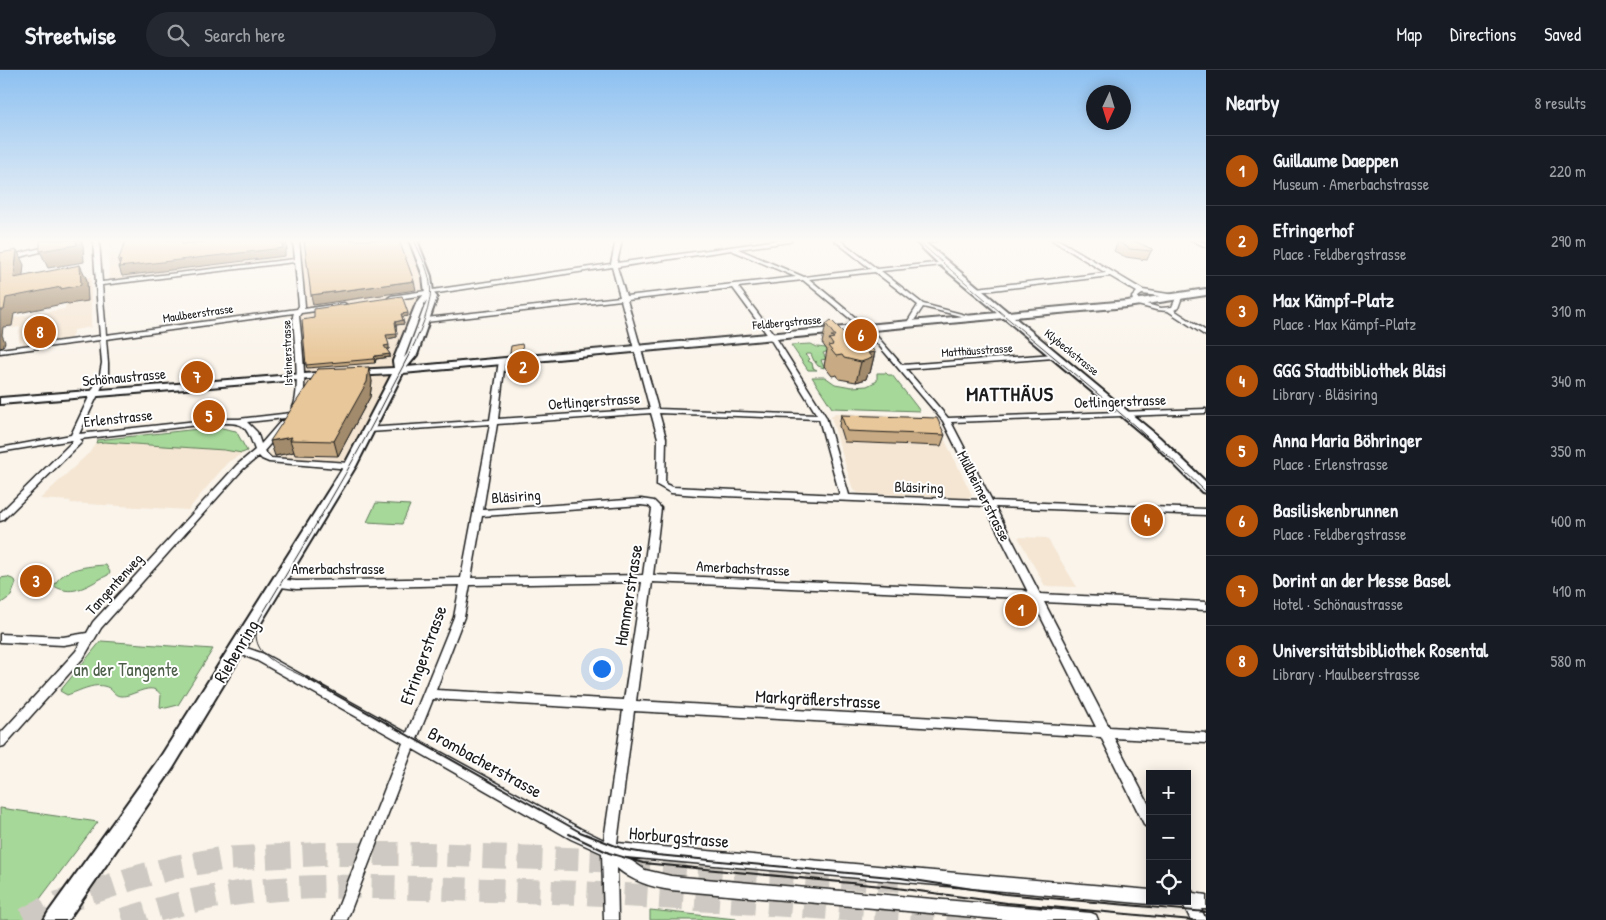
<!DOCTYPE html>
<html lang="en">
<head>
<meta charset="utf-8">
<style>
  body { margin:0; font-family:"Patrick Hand",sans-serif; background:#242831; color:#f1f3f6 }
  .controls { position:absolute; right:15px; bottom:15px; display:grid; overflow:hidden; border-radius:0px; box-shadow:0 2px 12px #0003 }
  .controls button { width:45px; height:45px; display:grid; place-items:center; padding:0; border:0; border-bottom:1px solid #363941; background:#171b24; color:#f1f3f6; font:25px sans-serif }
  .compass { position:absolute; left:1086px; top:15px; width:45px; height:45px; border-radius:50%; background:#171b24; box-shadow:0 2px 12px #0003; rotate:184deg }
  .you { position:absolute; left:601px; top:598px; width:18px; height:18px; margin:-12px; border:4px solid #fff; border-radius:50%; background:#1a73e8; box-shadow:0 0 0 8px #1a73e833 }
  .badge { display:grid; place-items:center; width:32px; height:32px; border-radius:50%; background:#b45309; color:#fff; font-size:16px; font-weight:700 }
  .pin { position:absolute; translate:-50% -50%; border:2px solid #fff; box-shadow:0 1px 5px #0006 }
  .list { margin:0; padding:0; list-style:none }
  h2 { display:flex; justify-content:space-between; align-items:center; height:65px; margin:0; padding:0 20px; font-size:21px }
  h2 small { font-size:16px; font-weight:400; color:#9ea1a6 }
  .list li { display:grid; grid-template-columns:32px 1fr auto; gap:15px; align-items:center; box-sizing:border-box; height:70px; padding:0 20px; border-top:1px solid #363941 }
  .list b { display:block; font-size:19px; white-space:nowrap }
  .list p { margin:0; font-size:16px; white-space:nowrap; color:#9ea1a6 }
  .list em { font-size:16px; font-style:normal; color:#9ea1a6 }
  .icon { flex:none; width:28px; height:28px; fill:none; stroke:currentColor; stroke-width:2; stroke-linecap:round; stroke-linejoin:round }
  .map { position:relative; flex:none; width:1206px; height:850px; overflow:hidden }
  header { display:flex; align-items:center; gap:30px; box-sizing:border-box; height:70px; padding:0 25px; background:#171b24; border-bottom:1px solid #363941 }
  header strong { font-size:24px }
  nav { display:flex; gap:28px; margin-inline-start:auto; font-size:18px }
  .search { width:350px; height:45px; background:#242831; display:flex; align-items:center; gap:12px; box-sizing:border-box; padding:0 18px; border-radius:28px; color:#9ea1a6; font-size:19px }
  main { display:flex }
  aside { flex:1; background:#171b24 }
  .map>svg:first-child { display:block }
</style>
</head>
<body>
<header>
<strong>Streetwise</strong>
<div class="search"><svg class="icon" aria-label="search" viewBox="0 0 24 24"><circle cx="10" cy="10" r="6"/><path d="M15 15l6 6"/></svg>Search here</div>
<nav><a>Map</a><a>Directions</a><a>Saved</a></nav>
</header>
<main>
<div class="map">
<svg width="1206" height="850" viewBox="0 0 1206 850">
  <rect width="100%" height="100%" fill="#faf4eb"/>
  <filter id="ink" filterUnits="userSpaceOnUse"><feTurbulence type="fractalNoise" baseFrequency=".02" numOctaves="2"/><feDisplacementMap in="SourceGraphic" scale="10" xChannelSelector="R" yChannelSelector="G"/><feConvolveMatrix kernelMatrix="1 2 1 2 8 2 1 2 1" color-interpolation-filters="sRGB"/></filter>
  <g filter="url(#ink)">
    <path fill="#f5e6d3" d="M108,170H408L425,216V222L420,227L396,292V296L347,392L277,389L267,386L303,333L298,245L305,236L300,188L109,212Z
      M91,207V257L74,260L71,268L23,275V271L19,272L20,257L12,258L13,248L65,239L67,211Z
      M835,343L928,346L936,352L972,425L968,428L859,423L853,420L831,347Z
      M217,357L236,361L247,381L228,392L188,440L70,433L71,431L40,429L90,382L97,370Z
      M1018,467L1047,468L1077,517L1045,516Z"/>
    <path fill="#a6d899" stroke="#617a5a" d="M811,274L817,277L826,278L828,281L823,283L826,289L821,290L824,298L818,296L815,292H817L814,291L811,284H806L805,285L810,289L808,291L812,293L813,298L817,300H808L791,275Z
      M877,303H886L888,305H892L920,341L832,338L812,307H825L835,314L852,317L867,316L877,311Z
      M217,357L236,361L247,381L242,383L224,380L104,372L96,373L97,370Z
      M376,433L410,435L402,454L367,452Z
      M106,495L110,502L108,505C89,514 74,528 54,516C62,498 88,496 106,495Z
      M7,507L15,510L16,513L11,526L0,534V508Z
      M101,571L213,579L178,635L166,638L160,637L161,625C152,610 133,627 121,626C115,626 113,621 109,618C96,611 80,621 67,625L60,621Z
      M0,738L98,752L24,850H0Z
      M650,840L736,849L737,850H650Z"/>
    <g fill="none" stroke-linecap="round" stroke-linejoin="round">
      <path stroke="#cec9c2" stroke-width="24" stroke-dasharray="24 12" stroke-linecap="butt" d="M25,850L50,836L134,808L175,797L221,789L322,784H427L624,791L899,811
        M123,850C153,841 182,832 213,827C304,811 397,818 489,820C658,824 826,838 995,850"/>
      <defs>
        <path id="street" d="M93,170H99L102,212L295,189L293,170H299L305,236L304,239L344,233L347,235L344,237L301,243L299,246C301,266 309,323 300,339H297L293,337C301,322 294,265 293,246L294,243L106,269L108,293V304L79,364L215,349H239L291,343L295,345L294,347L247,352L257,362L261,374L281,351H284L288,353L264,381L271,388L350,393L354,396L350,399L269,392L262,389L259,386L243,399L101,558L84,587L4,676L0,677V664L76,581L81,572L63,575L0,572V564L63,567L87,563L93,552L237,395L255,380C245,352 244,353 215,353L80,369L82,371L81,373L3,450L0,451V443L73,371L72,370L0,382V378L71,365L100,304L102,293L100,270L0,283V279L100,266L96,215L95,214L96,213ZM295,192L299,236L297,239L106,265L102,215Z
          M616,170H622L617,193L778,170H792L789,172L738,179L804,207L871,199L834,170H840L877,199L945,192L946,193L943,195L881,201L923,234L973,247V249L923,237L911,255H907L906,254L918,235L875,202L809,209L874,263L902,295L1054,284L1057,286L1054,288L906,299L948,348L1206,339V343L951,352L992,431L1206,439V445L995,437L1040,524L1206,532V540L1044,532L1109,657L1206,663V673L1114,668L1150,737V757L1145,756L1101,667L634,641L617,773L1150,820V831L1155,832L1150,834L626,787L645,800L671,806L1091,843L1096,845L1098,850H1008L671,820C651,817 632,811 617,798L618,850H604L602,783L571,769L413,679L347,850H333L403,673L256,590L234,582L233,579L234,576L238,575L264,584L407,663L454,547L460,515L296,519L273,516L272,513L273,510L277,509L296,511L461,508L490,354L369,362H366L365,360L366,358L490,350L499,291L502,289L505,291L498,349L650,339L621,230L426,252L423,250L426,248L620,227L612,197L391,230L388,228L391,226L611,194ZM731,180L796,207L626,226L617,197ZM803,210L870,265L943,351L982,430L849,425L826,347L775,266L738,217ZM733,218L769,267L817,345L658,339L627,230ZM651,343L658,368L657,415L671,423L698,425L985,436L1028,522L1023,520L653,505L661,438L654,431L641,429L483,440L497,354ZM659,343L819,349L840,425L673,417L665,414L666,368ZM641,435L649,436L652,439L643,505L471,508L482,446ZM642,512L624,630L436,620L464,547L470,515ZM652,512L1023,528L1033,531L1096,657L636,631ZM433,629L623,640L604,770L581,759L417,669Z
          M917,170H937L934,172L919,173L917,172Z
          M1052,170H1059L1143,220L1181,226L1182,227L1178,238L1174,240L1206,261V266L1168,241L1156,240L1134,234L1132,227L1137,222L1110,206L976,222L973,220L976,218L1106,203ZM1142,224L1176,228L1172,237L1161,238L1139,232L1138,227Z
          M1191,170H1198L1206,173V177Z
          M50,176L52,177V179L0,192V188Z
          M1187,819L1192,821L1193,823L1206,825V839H1201L1206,850H1191L1184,836L1182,835L1180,831H1187Z"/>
        <path id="secondary" d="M409,170H417L431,206L433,222L437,227L417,285L407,297L998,243L940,195L914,170H922L1008,242L1127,231L1206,219V225L1127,237L1014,247L1159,367L1206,412V423L1202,422L1151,371L1004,248L403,303L356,396L173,698L68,850H44L48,843L161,686L344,396L392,304L354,306L349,303L354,300L394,298L393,291L416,234L425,223L423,206ZM427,230L407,284L404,288L424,234Z
          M329,302L334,305L333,307L0,334V328Z"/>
      </defs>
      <use href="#street" stroke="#1c1c1c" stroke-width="3"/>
      <use href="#secondary" stroke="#1c1c1c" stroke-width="4"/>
      <use href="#street" fill="#fff" fill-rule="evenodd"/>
      <use href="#secondary" fill="#fff" fill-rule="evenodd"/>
      <path stroke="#1c1c1c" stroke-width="1" d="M917,170C1012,256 1115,332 1206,422
        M308,609C281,594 244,586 260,548C306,471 353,395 393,315C407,288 425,258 430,228C433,207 422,188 414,170"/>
      <path stroke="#1c1c1c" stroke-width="2" d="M306,608L580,762L626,780L657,785L901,808L1005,824L1206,842
        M569,764L609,783L643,793L882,816L1007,833L1192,850"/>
    </g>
    <path fill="#c8ab84" stroke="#1c1c1c" d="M1118,172L1152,179L1147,190L1126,187L1114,181Z
      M408,246L402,247L404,254L396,255L397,267L387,269L389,279H386L390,284V287L376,289L375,293L307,298L306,295L314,248Z
      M826,254L844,263L875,282L870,303H868L866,309L856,312L839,309L837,305L832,306L824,296L827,280L822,273Z
      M510,283H524L525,304H511Z
      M318,299L372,311L370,327L338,386L295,385L294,382L275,386Z
      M841,345L945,365L941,376L844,372L839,356Z"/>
    <path fill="#a28b6c" stroke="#1c1c1c" d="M76,170H81L83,175L84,192L48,198L40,181Z
      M284,170H286L287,180H285V186L122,206L119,197H121L118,191L282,172Z
      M17,180L24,195L21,223L14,208Z
      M80,195L87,210L88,231L68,234L67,233L14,244L12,256L3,257L2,265L5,272L3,277L0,278V240L6,228Z
      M414,211L416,220L313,235L311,225Z
      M408,243V246L402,247L401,244Z
      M403,250L404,254L396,255L397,267L387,269L386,265L395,252Z
      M389,275V279H385L384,276Z
      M875,282L870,303H868L866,309L856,312L861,292L868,283Z
      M390,284V287L376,289L375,293L374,289L375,286Z
      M369,297L372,311L370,327L338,386L334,371Z
      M292,367L290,370L294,382L275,386L270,371Z"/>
    <path fill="#e8c79a" stroke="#1c1c1c" d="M40,170H76L77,175L40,181Z
      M126,170H181L182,174L219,170H284V171L282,172L283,178L119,197L121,190L118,191Z
      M304,170H399L414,211L311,225Z
      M1132,170L1152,179V181L1130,179L1118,172Z
      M17,180L14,208L80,195L81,215L61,219V217L6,228L4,240H0V183Z
      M402,226L408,243L401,244L403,250L395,252L397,264L386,265L389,275L384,276L390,284L375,286L374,289L306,295L302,250L314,248V239Z
      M831,250L844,263H848L851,267H856L861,273L868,274L875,282L868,283L872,288L861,292L844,288L842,285L836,286L828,276L833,275L829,269L834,268L831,266H835L826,254Z
      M522,274L524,283H510L511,276Z
      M369,297L367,312L334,371L290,370L292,367L270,371L318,299Z
      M841,345L937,348L945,365L847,361Z"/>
  </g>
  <linearGradient id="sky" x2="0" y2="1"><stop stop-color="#8cc0f1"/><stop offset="0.59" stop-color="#fdfaf6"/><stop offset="1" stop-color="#fdfaf6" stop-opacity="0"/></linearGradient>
  <rect width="1206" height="289" fill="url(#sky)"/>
  <g text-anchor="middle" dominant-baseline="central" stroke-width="4" stroke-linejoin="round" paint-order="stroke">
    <g font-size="12" fill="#1c1c1c" stroke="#fff">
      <text transform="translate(198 243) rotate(-8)">Maulbeerstrasse</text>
      <text transform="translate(787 252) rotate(-5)">Feldbergstrasse</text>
      <text transform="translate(977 280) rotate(-4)">Matthäusstrasse</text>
      <text transform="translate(1072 282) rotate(39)">Klybeckstrasse</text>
      <text transform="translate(287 283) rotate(-92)">Isteinerstrasse</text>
    </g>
    <g font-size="15" fill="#1c1c1c" stroke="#fff">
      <text transform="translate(124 307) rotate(-5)">Schönaustrasse</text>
      <text transform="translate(594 331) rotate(-4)">Oetlingerstrasse</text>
      <text transform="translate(1120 331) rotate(-2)">Oetlingerstrasse</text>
      <text transform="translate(118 348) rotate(-6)">Erlenstrasse</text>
      <text transform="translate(919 417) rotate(2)">Bläsiring</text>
      <text transform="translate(516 426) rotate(-4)">Bläsiring</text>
      <text transform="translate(984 426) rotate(63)">Müllheimerstrasse</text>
      <text x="338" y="498">Amerbachstrasse</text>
      <text transform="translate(743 498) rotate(3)">Amerbachstrasse</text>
      <text transform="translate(114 514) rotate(-48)">Tangentenweg</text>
    </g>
    <g font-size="18" fill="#1c1c1c" stroke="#fff">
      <text transform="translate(628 525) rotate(-81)">Hammerstrasse</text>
      <text transform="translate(236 581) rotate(-59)">Riehenring</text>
      <text transform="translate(423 585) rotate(-70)">Efringerstrasse</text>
      <text transform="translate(818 629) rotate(3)">Markgräflerstrasse</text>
      <text transform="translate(485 692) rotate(29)">Brombacherstrasse</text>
      <text transform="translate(679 767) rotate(5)">Horburgstrasse</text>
    </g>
    <g font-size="18" fill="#4c5e48" stroke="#fff">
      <text x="126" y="599">an der Tangente</text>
    </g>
    <g font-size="20" font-weight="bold" letter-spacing="1" fill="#1c1c1c" stroke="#fff">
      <text x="1010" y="323">MATTHÄUS</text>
    </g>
  </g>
</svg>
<div class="controls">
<button>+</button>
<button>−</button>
<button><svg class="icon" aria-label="locate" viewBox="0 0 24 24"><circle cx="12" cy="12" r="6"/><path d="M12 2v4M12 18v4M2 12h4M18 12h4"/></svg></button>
</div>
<svg class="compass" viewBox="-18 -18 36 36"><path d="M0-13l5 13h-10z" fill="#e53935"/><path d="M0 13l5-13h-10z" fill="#9ea1a6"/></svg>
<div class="you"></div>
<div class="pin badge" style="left:1021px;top:540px">1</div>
<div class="pin badge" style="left:523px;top:297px">2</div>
<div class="pin badge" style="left:36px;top:511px">3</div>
<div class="pin badge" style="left:1147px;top:450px">4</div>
<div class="pin badge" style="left:209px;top:346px">5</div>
<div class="pin badge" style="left:861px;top:265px">6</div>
<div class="pin badge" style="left:197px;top:307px">7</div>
<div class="pin badge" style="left:40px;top:262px">8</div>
</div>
<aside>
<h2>Nearby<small>8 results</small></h2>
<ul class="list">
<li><span class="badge">1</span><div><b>Guillaume Daeppen</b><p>Museum · Amerbachstrasse</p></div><em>220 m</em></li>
<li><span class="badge">2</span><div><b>Efringerhof</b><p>Place · Feldbergstrasse</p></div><em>290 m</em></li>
<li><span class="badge">3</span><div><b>Max Kämpf-Platz</b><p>Place · Max Kämpf-Platz</p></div><em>310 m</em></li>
<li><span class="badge">4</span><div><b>GGG Stadtbibliothek Bläsi</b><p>Library · Bläsiring</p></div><em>340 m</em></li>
<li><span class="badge">5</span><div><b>Anna Maria Böhringer</b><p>Place · Erlenstrasse</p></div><em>350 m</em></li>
<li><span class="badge">6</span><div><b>Basiliskenbrunnen</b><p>Place · Feldbergstrasse</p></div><em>400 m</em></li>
<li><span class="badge">7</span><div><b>Dorint an der Messe Basel</b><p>Hotel · Schönaustrasse</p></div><em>410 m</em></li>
<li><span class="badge">8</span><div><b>Universitätsbibliothek Rosental</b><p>Library · Maulbeerstrasse</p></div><em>580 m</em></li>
</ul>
</aside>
</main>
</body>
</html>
